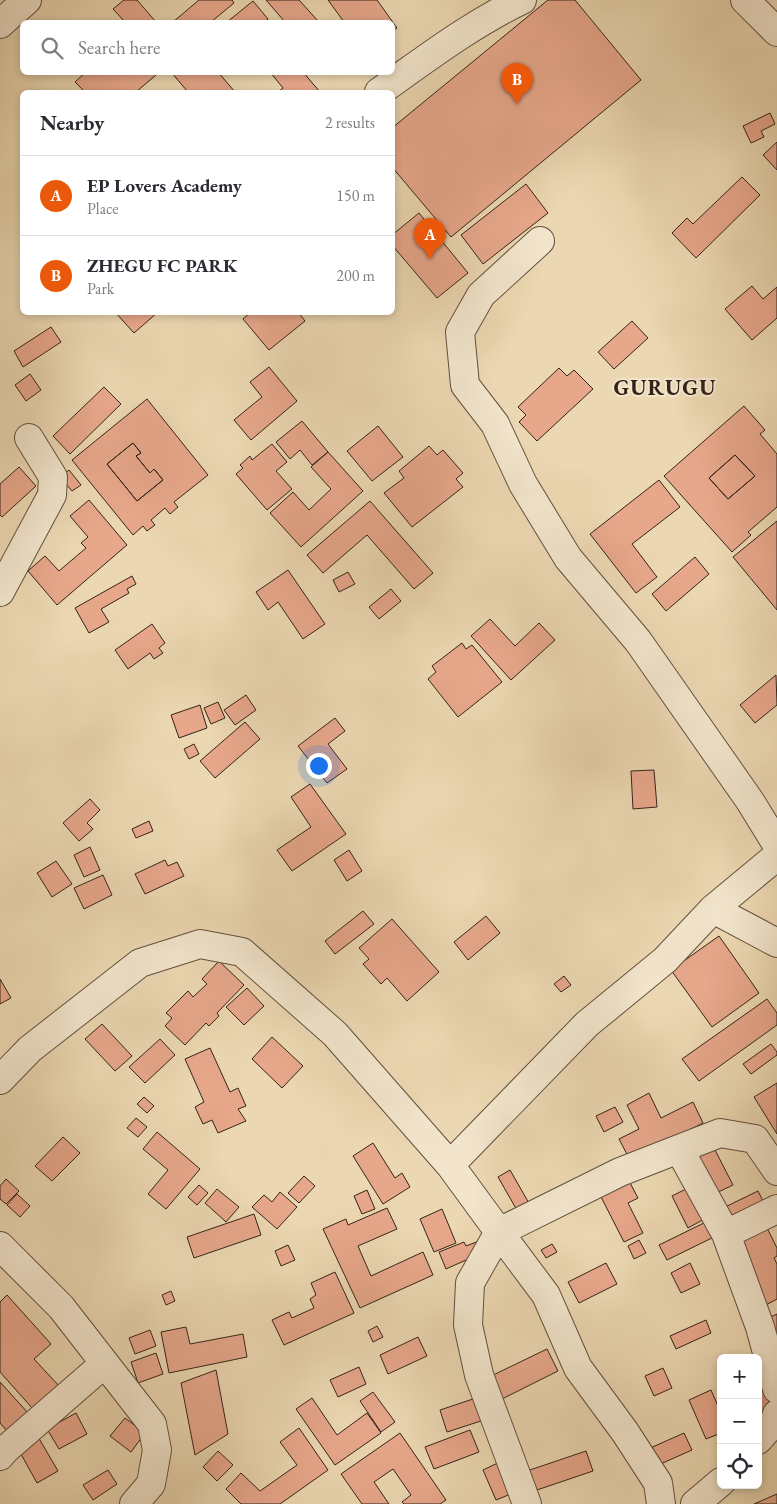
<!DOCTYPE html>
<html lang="en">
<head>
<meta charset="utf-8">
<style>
  body { margin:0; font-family:"EB Garamond",serif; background:#f7f7f7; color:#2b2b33 }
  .controls { position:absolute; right:15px; bottom:15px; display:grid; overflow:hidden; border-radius:8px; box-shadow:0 2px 8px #0003 }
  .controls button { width:45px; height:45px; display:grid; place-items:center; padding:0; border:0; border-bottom:1px solid #e1e1e2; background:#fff; color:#2b2b33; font:25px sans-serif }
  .you { position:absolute; left:318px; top:765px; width:18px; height:18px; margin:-12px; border:4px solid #fff; border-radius:50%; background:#1a73e8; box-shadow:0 0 0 8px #1a73e833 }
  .badge { display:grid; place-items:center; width:32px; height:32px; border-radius:50%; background:#ea580c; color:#fff; font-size:16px; font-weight:700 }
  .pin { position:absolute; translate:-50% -41px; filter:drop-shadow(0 1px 2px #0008) }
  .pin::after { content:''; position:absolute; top:26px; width:18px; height:15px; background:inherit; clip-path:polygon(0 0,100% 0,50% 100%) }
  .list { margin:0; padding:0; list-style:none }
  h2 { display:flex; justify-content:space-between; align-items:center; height:65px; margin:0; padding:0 20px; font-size:21px }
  h2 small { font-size:16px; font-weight:400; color:#7c7c81 }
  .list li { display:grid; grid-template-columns:32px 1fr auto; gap:15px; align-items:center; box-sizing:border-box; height:80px; padding:0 20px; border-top:1px solid #e1e1e2 }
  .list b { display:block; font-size:19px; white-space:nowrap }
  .list p { margin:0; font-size:16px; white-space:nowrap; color:#7c7c81 }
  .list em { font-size:16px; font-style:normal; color:#7c7c81 }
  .icon { flex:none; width:28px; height:28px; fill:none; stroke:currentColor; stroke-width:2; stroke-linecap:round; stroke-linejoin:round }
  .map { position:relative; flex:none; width:777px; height:1504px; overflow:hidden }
  .search { position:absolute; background:#fff; box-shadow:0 2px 8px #0003; left:20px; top:20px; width:375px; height:55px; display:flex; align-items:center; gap:12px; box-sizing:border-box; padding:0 18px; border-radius:8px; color:#7c7c81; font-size:19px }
  .panel { position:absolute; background:#fff; box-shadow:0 2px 8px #0003; left:20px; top:90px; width:375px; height:225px; border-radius:8px }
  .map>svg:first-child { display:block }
</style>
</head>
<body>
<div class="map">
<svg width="777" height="1504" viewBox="0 0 777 1504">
  <rect width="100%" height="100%" fill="#ebd7b1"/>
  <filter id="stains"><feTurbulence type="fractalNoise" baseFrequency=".004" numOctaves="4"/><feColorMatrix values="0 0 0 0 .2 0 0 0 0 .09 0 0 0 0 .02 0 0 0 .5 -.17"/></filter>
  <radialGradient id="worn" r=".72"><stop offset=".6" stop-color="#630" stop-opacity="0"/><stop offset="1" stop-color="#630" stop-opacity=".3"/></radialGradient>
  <path fill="#e7a78b" stroke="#35231a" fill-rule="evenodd" d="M124,0H137L156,22H125L113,9Z
    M199,0H232L234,3L211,22H173Z
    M266,0H299L319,22H285Z
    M328,0H377L397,28L392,31V22H344Z
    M548,0H575L641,80L451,237L392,167V128Z
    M253,1L268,19L264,22H227Z
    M86,72H154L156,75L136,92H85L75,82Z
    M171,72H218L235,92H188Z
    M270,72H303L320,92H278L283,88Z
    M770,113L775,124L761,131L764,137L751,143L743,126Z
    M777,142V170L763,155Z
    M742,177L760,195L696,258L672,233L687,218L693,224Z
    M526,184L548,213L483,264L461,235Z
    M419,213L468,273L437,298L392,245V235Z
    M752,286L763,299L777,287V318L752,340L725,309Z
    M115,312H158L134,333Z
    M251,312H298L305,321L269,350L243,319Z
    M632,321L648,338L614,369L598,352Z
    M51,327L61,342L23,367L14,351Z
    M269,367L297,401L251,440L234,420L262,397L250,382Z
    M559,368L567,376L574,370L593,389L537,441L519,422L526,415L518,407Z
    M30,374L41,390L26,401L15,385Z
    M104,387L121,404L70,454L53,436Z
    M147,399L208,475L174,502L178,507L170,514L165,508L151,520L155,525L147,531L143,526L133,535L72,460ZM133,443L141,453L136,456L150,473L154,469L163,480L137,501L107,464Z
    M744,406L765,430L760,434L777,454V507L748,532L751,535L732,552L664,476ZM735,455L755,476L728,499L709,478Z
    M302,421L328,452L312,465L300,450L290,459L276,442Z
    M378,426L403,457L372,481L347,451Z
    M133,443L141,453L136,456L150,473L154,469L163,480L137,501L107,464Z
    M272,444L287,462L276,471L292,489L267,510L236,474L243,468L240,465L250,456L252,460Z
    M429,446L437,455L443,450L463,473L456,479L463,487L412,527L384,493L404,478L399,471Z
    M328,452L363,491L301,547L270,513L293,492L309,510L331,489L311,467Z
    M735,455L755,476L728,499L709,478Z
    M19,467L36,486L2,517L0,515V484Z
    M69,470L81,485L72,491L60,477Z
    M659,480L680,507L632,544L657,577L636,593L590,534Z
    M89,500L127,545L57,605L28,571L45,556L59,571L86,548L81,543L88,537L70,516Z
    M370,501L433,573L414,589L367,535L323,573L307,555Z
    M777,521V610L733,557Z
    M695,557L709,574L666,611L652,594Z
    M288,570L325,624L303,639L278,602L268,610L256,592Z
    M348,572L355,584L339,592L333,580Z
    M132,576L136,584L127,589L129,593L101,609L109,622L89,633L75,608Z
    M391,589L401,601L379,619L369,607Z
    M490,619L515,646L539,623L555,640L511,680L471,636Z
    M152,624L165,643L159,648L163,653L154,659L150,653L128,669L115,650Z
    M462,643L466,649L472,645L502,682L458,717L428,679L436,672L432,666Z
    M776,675L777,705L755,723L740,705Z
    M246,695L256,710L235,725L224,710Z
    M218,702L225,718L211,724L204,708Z
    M200,705L207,728L179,738L171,715Z
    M335,718L345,731L328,744L347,769L327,783L298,746Z
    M245,722L260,739L215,778L200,761Z
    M194,744L199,754L189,759L184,749Z
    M654,770L657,807L633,809L631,771Z
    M310,784L346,834L292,871L277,850L311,827L291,797Z
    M90,799L100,810L87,823L93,829L79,841L63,823Z
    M149,821L153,831L136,838L132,829Z
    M90,847L100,870L84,877L74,855Z
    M349,850L362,871L347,881L334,860Z
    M165,860L168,866L177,862L184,876L145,894L135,874Z
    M56,861L72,884L52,897L37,873Z
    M103,875L112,895L84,909L74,888Z
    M363,911L374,924L335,954L325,941Z
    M486,916L500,933L468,960L454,942Z
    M392,919L439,972L407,1001L387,978L381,984L363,964L369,959L359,948Z
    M719,936L759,993L712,1027L671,970Z
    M219,961L244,985L217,1013L219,1016L209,1026L206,1023L185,1045L165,1026L172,1018L166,1013L188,991L193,997L207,984L202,979Z
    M564,976L571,985L561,992L554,984Z
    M0,979L11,998L0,1004Z
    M247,988L264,1006L244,1025L226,1007Z
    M767,999L777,1013V1025L699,1081L682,1059Z
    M102,1024L132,1056L115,1071L85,1039Z
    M272,1037L303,1066L282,1088L252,1059Z
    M160,1039L175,1055L145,1083L129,1067Z
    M771,1044L777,1052V1055L751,1074L743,1064Z
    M210,1048L230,1092L238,1088L246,1106L238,1109L246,1121L218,1133L212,1120L203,1124L195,1107L204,1102L185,1059Z
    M777,1083V1134L754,1097Z
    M649,1093L661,1118L693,1102L703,1123L630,1160L619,1139L639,1129L627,1105Z
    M144,1097L154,1106L147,1113L137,1104Z
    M615,1107L623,1122L604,1132L596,1116Z
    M136,1118L147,1127L138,1137L127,1128Z
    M157,1132L200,1169L166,1209L148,1194L168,1170L143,1149Z
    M63,1137L80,1153L52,1181L35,1166Z
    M373,1143L395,1178L402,1173L410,1187L383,1204L353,1156Z
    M714,1148L733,1185L712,1195L693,1158Z
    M510,1170L530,1205L518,1212L498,1177Z
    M304,1176L315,1186L299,1203L288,1193Z
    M6,1179L19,1191L6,1204L0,1199V1186Z
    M628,1179L638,1198L628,1203L643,1233L624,1242L599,1193Z
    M199,1185L208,1193L197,1205L188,1197Z
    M692,1186L708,1217L688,1228L672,1196Z
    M217,1189L239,1207L226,1222L205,1203Z
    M367,1190L375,1209L362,1214L354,1196Z
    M758,1191L767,1209L730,1227L721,1209Z
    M280,1192L297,1207L277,1229L252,1207L264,1195L272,1202Z
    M17,1194L30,1206L20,1217L7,1205Z
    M387,1208L397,1229L358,1246L371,1276L423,1252L433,1275L360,1308L323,1229L346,1219L348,1225Z
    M442,1209L456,1243L434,1252L420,1219Z
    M254,1214L261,1235L194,1258L187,1237Z
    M710,1220L718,1235L667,1260L659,1245Z
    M764,1222L777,1248V1256L774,1258L777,1264V1299L766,1305L731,1238Z
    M639,1240L646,1253L634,1259L628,1246Z
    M479,1241L484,1252L446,1269L439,1252L464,1242L466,1246Z
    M552,1244L557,1252L546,1258L541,1250Z
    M288,1245L295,1260L281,1266L275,1251Z
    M606,1263L617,1284L579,1303L568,1282Z
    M690,1263L700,1284L681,1293L671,1273Z
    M335,1272L354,1313L284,1345L272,1320L289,1312L292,1318L314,1308L310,1299L316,1295L311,1283Z
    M171,1291L175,1301L166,1305L162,1295Z
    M7,1295L51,1344L34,1359L59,1386L33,1409L0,1372V1302Z
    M777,1314V1336L768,1318Z
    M706,1320L711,1333L676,1349L670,1336Z
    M377,1326L383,1337L373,1342L368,1331Z
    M186,1327L190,1344L243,1334L247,1357L169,1373L161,1332Z
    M150,1330L156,1346L135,1354L129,1338Z
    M418,1337L427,1356L388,1374L380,1355Z
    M547,1349L558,1371L496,1402L485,1379Z
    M156,1353L163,1374L138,1383L131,1362Z
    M359,1367L366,1384L338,1397L330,1380Z
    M663,1368L672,1388L654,1396L645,1376Z
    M216,1370L228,1434L195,1455L181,1383Z
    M0,1382L28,1413L8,1432L0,1423Z
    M766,1385L776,1408L758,1416V1388Z
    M711,1390L718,1406L721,1405V1433L706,1439L689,1400Z
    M373,1392L395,1422L381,1432L360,1401Z
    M479,1397L487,1419L447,1432L440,1410Z
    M312,1398L337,1435L367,1413L381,1433L335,1465L296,1409Z
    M76,1413L87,1434L59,1449L47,1429Z
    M125,1418L145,1433L131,1452L110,1436Z
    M299,1428L328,1470L280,1504H241L226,1489L241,1473L260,1491L297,1465L280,1442Z
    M470,1430L479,1452L434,1469L425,1447Z
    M400,1433L446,1500L440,1504H404L402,1502L411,1495L393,1469L374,1482L389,1504H362L341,1474Z
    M684,1433L692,1450L656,1466L648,1449Z
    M37,1435L58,1471L37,1483L17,1447Z
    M218,1451L233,1465L217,1481L203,1467Z
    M586,1451L593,1471L528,1493L521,1473Z
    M504,1460L518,1491L496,1500L483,1470Z
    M108,1470L117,1484L93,1500L83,1485Z
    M777,1494V1504H754Z"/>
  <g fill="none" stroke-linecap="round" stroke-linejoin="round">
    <defs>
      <path id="street" d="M745,0L777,32
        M0,24L27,0
        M379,92C426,59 470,25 522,0
        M540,241L481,295L460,332L465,385L495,424L523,484L568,558L638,641L750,801L777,845
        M0,592L52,495L53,477L29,438
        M713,909L777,943
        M0,1080L30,1049L140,963L200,944L242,952L335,1034L450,1165L587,1024L665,960L713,909L777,856
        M679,1149L726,1234L760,1327L777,1389
        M450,1165L499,1232L470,1283L468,1325L479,1375L527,1504
        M726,1234L777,1209
        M0,1246L61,1307L152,1424L157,1450L151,1484L134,1504
        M758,1440L774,1422L777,1414
        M0,1456L5,1450L104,1364
        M661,1504L658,1483L625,1432L578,1368L546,1295L499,1232L620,1172L720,1133L755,1139L777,1171
        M695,1504L721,1482"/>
    </defs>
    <use href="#street" stroke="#625040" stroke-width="30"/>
    <use href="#street" stroke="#f2e5cc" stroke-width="28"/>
  </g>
  <g text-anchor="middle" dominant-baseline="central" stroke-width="4" stroke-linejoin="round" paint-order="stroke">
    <g font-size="22" font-weight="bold" letter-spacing="1" fill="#35231a" stroke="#f2e5cc">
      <text x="665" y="387">GURUGU</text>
    </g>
  </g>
  <rect width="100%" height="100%" filter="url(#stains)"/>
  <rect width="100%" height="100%" fill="url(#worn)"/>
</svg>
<div class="controls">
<button>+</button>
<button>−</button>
<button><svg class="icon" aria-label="locate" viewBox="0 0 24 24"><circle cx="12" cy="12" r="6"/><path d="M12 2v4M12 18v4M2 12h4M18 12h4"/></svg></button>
</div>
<div class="you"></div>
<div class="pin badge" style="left:430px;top:259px">A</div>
<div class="pin badge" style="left:517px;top:104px">B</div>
<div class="search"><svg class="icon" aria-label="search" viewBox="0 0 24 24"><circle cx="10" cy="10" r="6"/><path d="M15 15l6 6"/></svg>Search here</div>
<section class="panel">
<h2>Nearby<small>2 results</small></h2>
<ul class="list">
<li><span class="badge">A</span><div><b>EP Lovers Academy</b><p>Place</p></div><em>150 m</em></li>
<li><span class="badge">B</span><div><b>ZHEGU FC PARK</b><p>Park</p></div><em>200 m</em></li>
</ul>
</section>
</div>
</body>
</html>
